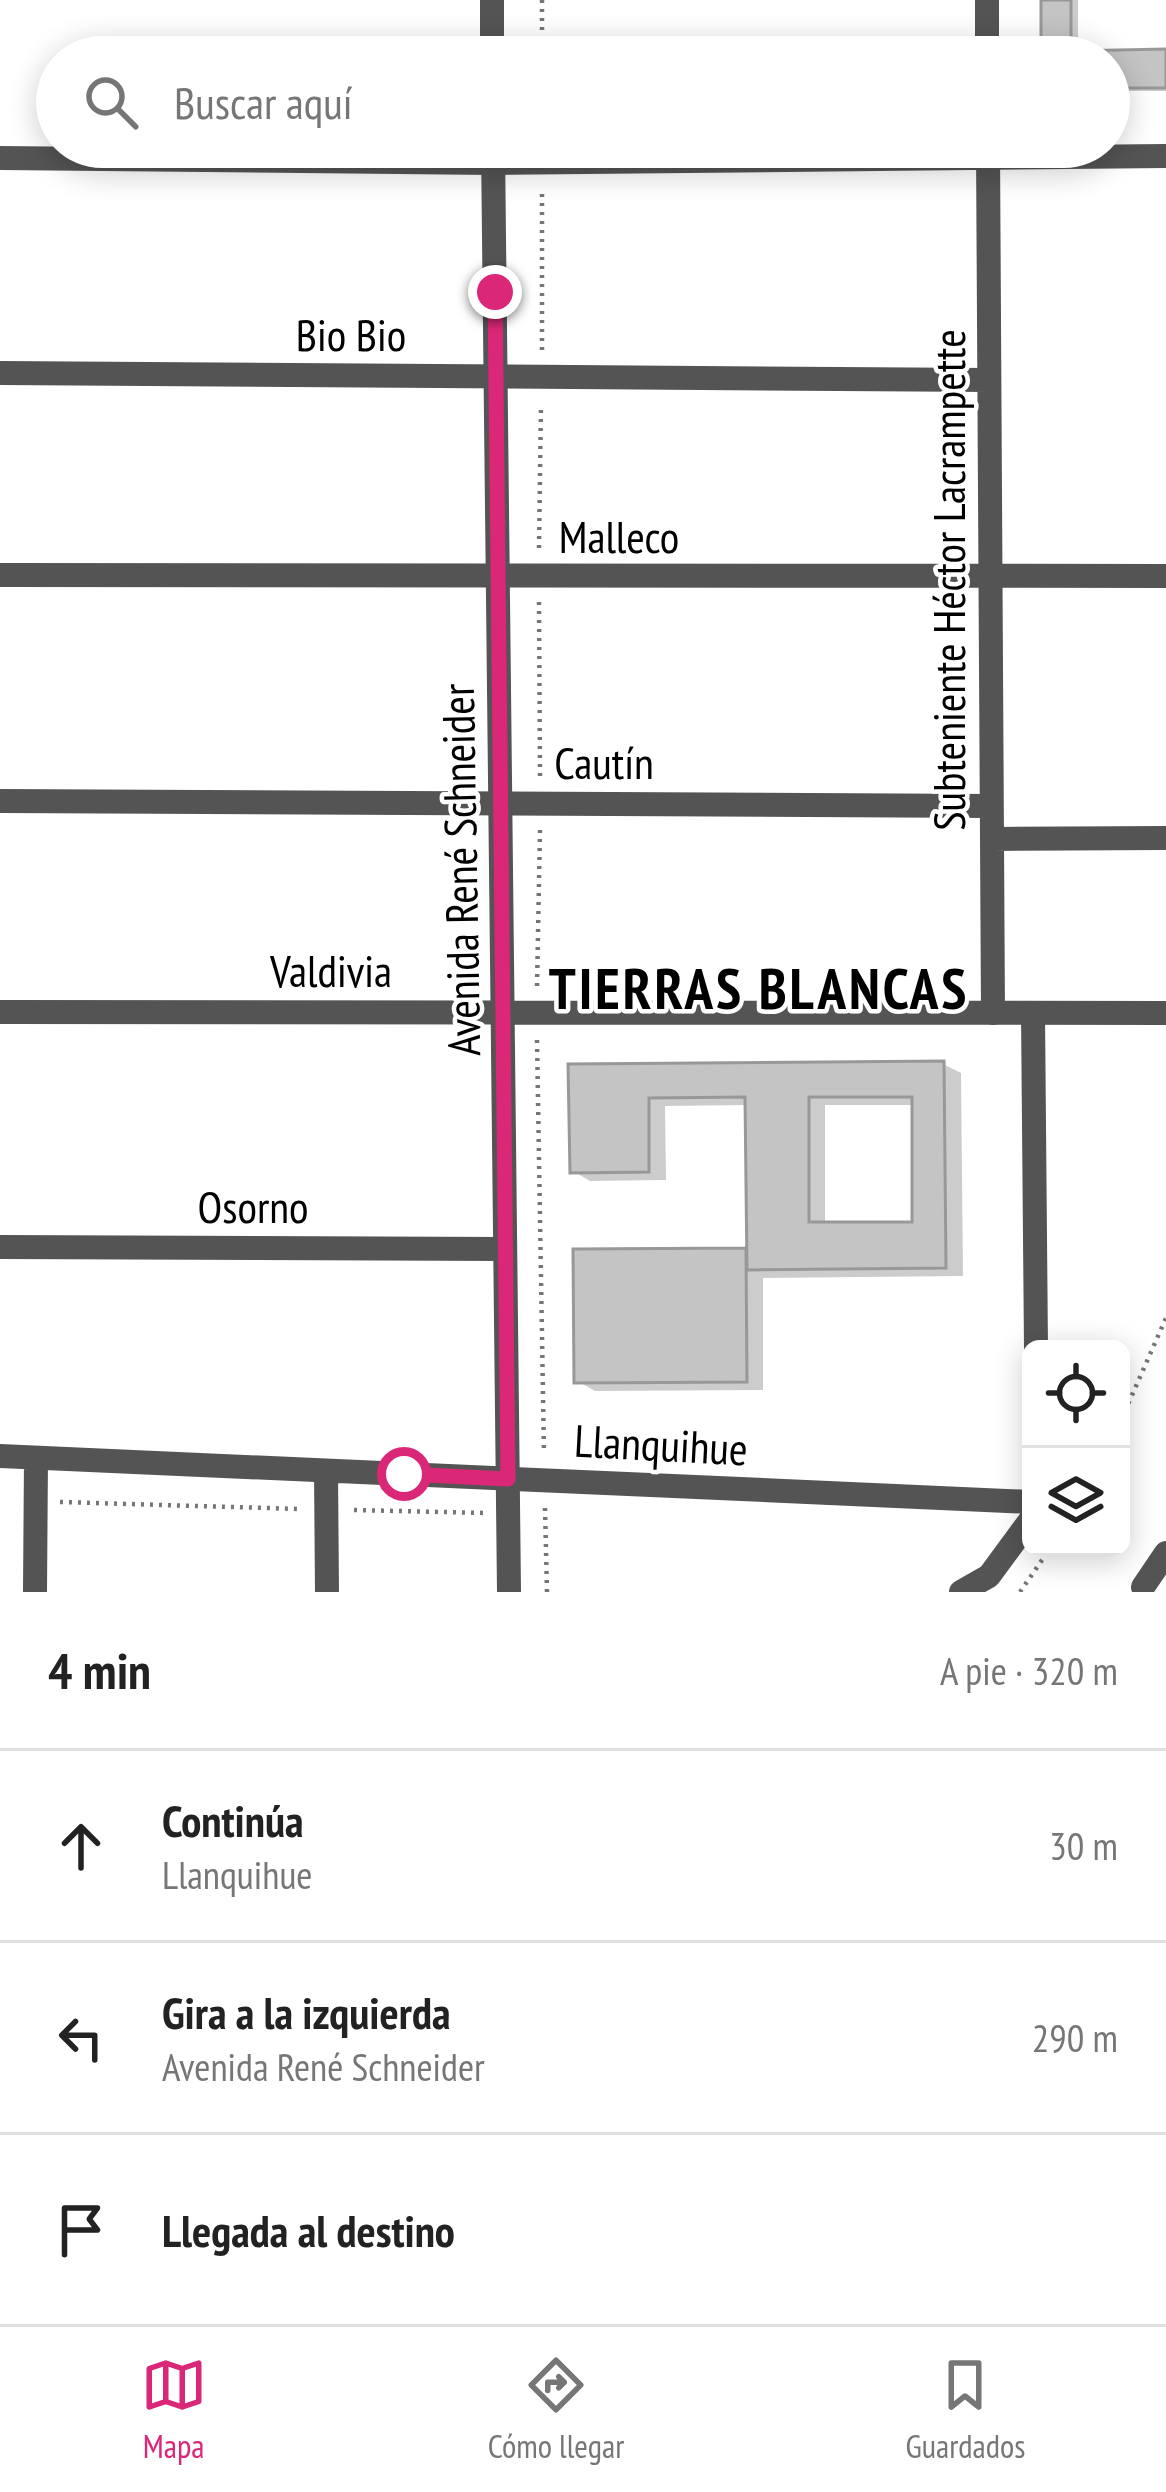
<!DOCTYPE html>
<html lang="es">
<head>
<meta charset="utf-8">
<style>
  body { margin:0; font-family:"PT Sans Narrow",sans-serif; background:#f6f6f6; color:#222 }
  .controls { position:absolute; right:36px; bottom:36px; display:grid; overflow:hidden; border-radius:18px; box-shadow:0 6px 30px #0003 }
  .controls button { width:108px; height:108px; display:grid; place-items:center; padding:0; border:0; border-bottom:3px solid #e0e0e0; background:#fff; color:#222; font:60px sans-serif }
  .stop { position:absolute; width:36px; height:36px; margin:-27px; border:9px solid #db2777; border-radius:50%; background:#fff }
  .stop.end { background:#db2777; border-color:#fff; box-shadow:0 3px 12px #0008 }
  .list { margin:0; padding:0; list-style:none }
  h2 { display:flex; justify-content:space-between; align-items:center; height:156px; margin:0; padding:0 48px; font-size:51px }
  h2 small { font-size:39px; font-weight:400; color:#767676 }
  .list li { display:grid; grid-template-columns:78px 1fr auto; gap:36px; align-items:center; box-sizing:border-box; height:192px; padding:0 48px; border-top:3px solid #e0e0e0 }
  .list b { display:block; font-size:45px; white-space:nowrap }
  .list p { margin:0; font-size:39px; white-space:nowrap; color:#767676 }
  .list em { font-size:39px; font-style:normal; color:#767676 }
  .icon { flex:none; width:66px; height:66px; fill:none; stroke:currentColor; stroke-width:2; stroke-linecap:round; stroke-linejoin:round }
  .map { position:relative; flex:none; width:1166px; height:1592px; overflow:hidden }
  .search { position:absolute; background:#fff; box-shadow:0 6px 30px #0003; left:36px; right:36px; top:36px; height:132px; display:flex; align-items:center; gap:30px; box-sizing:border-box; padding:0 42px; border-radius:66px; color:#767676; font-size:45px }
  .sheet { height:732px; background:#fff }
  nav { display:flex; justify-content:space-around; align-items:center; box-sizing:border-box; height:168px; border-top:3px solid #e0e0e0; background:#fff; font-size:33px; color:#767676 }
  nav a { display:grid; justify-items:center; gap:6px }
  nav .on { color:#db2777 }
  .map>svg:first-child { display:block }
</style>
</head>
<body>
<div class="map">
<svg width="1166" height="1592" viewBox="0 0 1166 1592">
  <rect width="100%" height="100%" fill="#fff"/>
  <path fill="#dbdbdb" d="M665,44H755V57H665Z"/>
  <path fill="#0003" fill-rule="evenodd" d="M1044,0H1078V54L1166,53V91H1109V57H1044Z
    M943,1064L961,1073L963,1276L763,1278V1390L595,1391L577,1381L576,1252L749,1251L748,1105L665,1106L666,1180L590,1181L573,1171L571,1067ZM825,1105H915V1225H825Z"/>
  <path fill="#c4c4c4" stroke="#989898" stroke-width="3" fill-rule="evenodd" d="M1041,0H1071V51L1166,49V88H1109V57H1041Z
    M944,1061L946,1268L747,1270L745,1097L649,1098V1172L570,1173L568,1064ZM809,1097H912V1222H809Z
    M746,1248L747,1382L574,1383L573,1249Z"/>
  <g fill="none" stroke-linecap="round" stroke-linejoin="round">
    <path stroke="#767676" stroke-width="4.5" stroke-dasharray="3 6" stroke-linecap="butt" d="M542,0V57
      M542,350V188
      M539,548L541,404
      M539,602L540,776
      M537,986L540,830
      M537,1040L544,1454
      M1121,1420L1166,1318
      M60,1502L300,1509
      M545,1508L547,1592
      M354,1510L486,1513
      M1020,1592L1051,1547"/>
    <path stroke="#545454" stroke-width="24" d="M987,0V57
      M988,147L993,1013
      M0,158L494,163L1166,156
      M0,373L989,380
      M0,575L1166,576
      M0,801L991,806
      M992,839L1166,838
      M1033,1013L1036,1349
      M0,1247L505,1249
      M0,1456L1031,1502
      M326,1471L327,1592
      M1143,1587L1166,1553
      M35,1592L36,1458
      M961,1592L989,1576L1031,1519"/>
    <path stroke="#545454" stroke-width="24" d="M492,0V57
      M493,147L509,1592
      M0,1012L1166,1013"/>
  </g>
  <g fill="none" stroke-linecap="round" stroke-linejoin="round">
    <path stroke="#db2777" stroke-width="15" d="M404,1474L508,1479L495,292"/>
  </g>
  <g text-anchor="middle" dominant-baseline="central" stroke-width="9" stroke-linejoin="round" paint-order="stroke">
    <g font-size="45" fill="#000" stroke="#fff">
      <text x="351" y="334">Bio Bio</text>
      <text x="619" y="536">Malleco</text>
      <text transform="translate(948 580) rotate(-90)">Subteniente Héctor Lacrampette</text>
      <text x="604" y="762">Cautín</text>
      <text transform="translate(460 870) rotate(-91)">Avenida René Schneider</text>
      <text x="331" y="970">Valdivia</text>
      <text x="253" y="1206">Osorno</text>
      <text transform="translate(661 1444) rotate(3)">Llanquihue</text>
    </g>
    <g font-size="57" font-weight="bold" letter-spacing="3" fill="#000" stroke="#fff">
      <text x="759" y="988">TIERRAS BLANCAS</text>
    </g>
  </g>
</svg>
<div class="controls">
<button><svg class="icon" aria-label="locate" viewBox="0 0 24 24"><circle cx="12" cy="12" r="6"/><path d="M12 2v4M12 18v4M2 12h4M18 12h4"/></svg></button>
<button><svg class="icon" aria-label="layers" viewBox="0 0 24 24"><path d="M12 4l9 5-9 5-9-5zM3 14l9 5 9-5"/></svg></button>
</div>
<div class="stop" style="left:404px;top:1474px"></div>
<div class="stop end" style="left:495px;top:292px"></div>
<div class="search"><svg class="icon" aria-label="search" viewBox="0 0 24 24"><circle cx="10" cy="10" r="6"/><path d="M15 15l6 6"/></svg>Buscar aquí</div>
</div>
<section class="sheet">
<h2>4 min<small>A pie · 320 m</small></h2>
<ul class="list">
<li><svg class="icon" aria-label="ahead" viewBox="0 0 24 24"><path d="M12 20V5M6 11l6-6 6 6"/></svg><div><b>Continúa</b><p>Llanquihue</p></div><em>30 m</em></li>
<li><svg class="icon" aria-label="left" viewBox="0 0 24 24"><path d="M17 20v-9H6M10 6l-5 5 5 5"/></svg><div><b>Gira a la izquierda</b><p>Avenida René Schneider</p></div><em>290 m</em></li>
<li><svg class="icon" aria-label="arrive" viewBox="0 0 24 24"><path d="M6 21V4h12l-3 4 3 4H6"/></svg><div><b>Llegada al destino</b></div></li>
</ul>
</section>
<nav>
<a class="on"><svg class="icon" aria-label="map" viewBox="0 0 24 24"><path d="M3 6l6-2 6 2 6-2v14l-6 2-6-2-6 2zM9 4v14M15 6v14"/></svg>Mapa</a>
<a><svg class="icon" aria-label="directions" viewBox="0 0 24 24"><path d="M12 3l9 9-9 9-9-9zM9 14v-3h6M13 9l2 2-2 2"/></svg>Cómo llegar</a>
<a><svg class="icon" aria-label="saved" viewBox="0 0 24 24"><path d="M7 4h10v16l-5-4-5 4z"/></svg>Guardados</a>
</nav>
</body>
</html>
